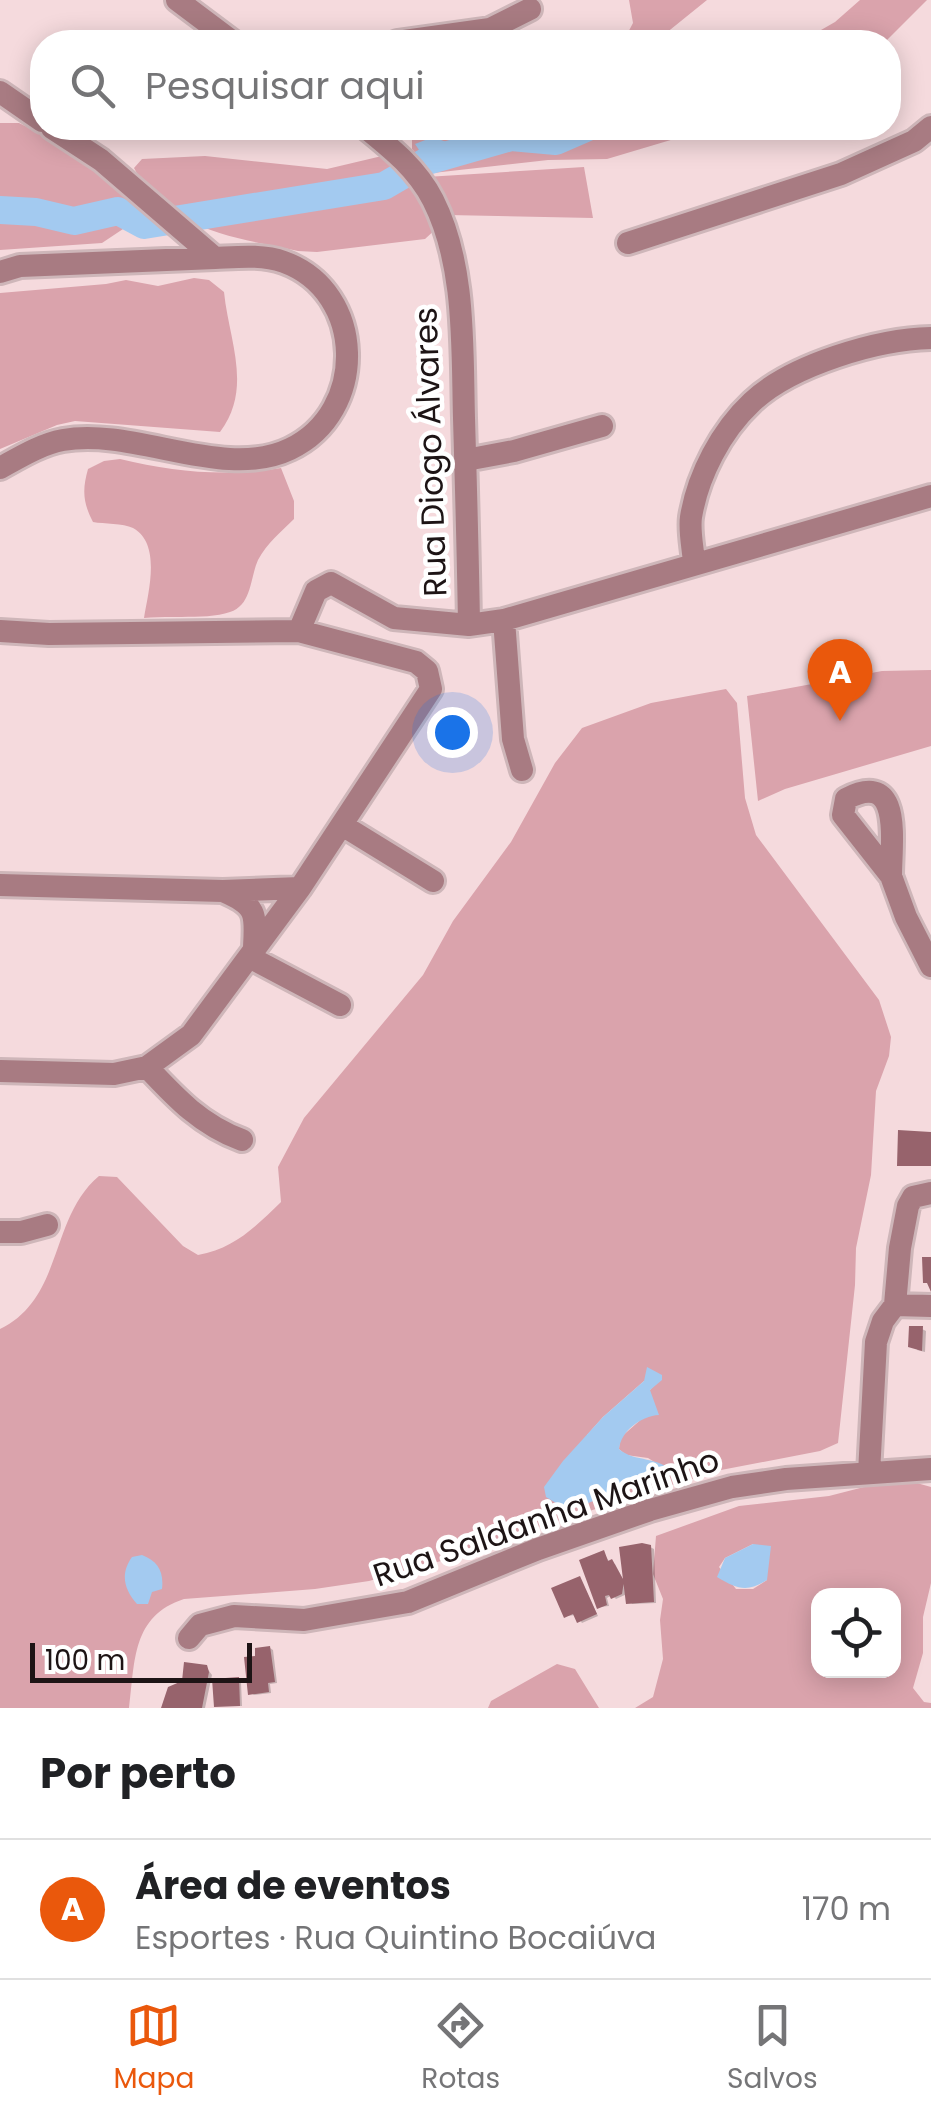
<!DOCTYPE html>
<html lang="pt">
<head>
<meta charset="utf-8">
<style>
  body { margin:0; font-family:Poppins,sans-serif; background:#f2f2f2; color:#202124 }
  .controls { position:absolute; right:30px; bottom:30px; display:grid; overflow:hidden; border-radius:20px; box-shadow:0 5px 25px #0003 }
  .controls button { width:90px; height:90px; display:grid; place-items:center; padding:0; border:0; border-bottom:2px solid #e0e0e0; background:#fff; color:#202124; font:50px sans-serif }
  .scale { position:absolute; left:30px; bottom:25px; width:222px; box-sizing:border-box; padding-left:10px; border:5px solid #1d1415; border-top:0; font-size:28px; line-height:35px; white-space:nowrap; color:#1d1415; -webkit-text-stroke:8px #fff; paint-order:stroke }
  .you { position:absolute; left:452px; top:732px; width:35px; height:35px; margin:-25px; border:8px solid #fff; border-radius:50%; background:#1a73e8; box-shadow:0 0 0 15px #1a73e833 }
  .badge { display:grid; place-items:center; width:65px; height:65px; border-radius:50%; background:#ea580c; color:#fff; font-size:32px; font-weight:700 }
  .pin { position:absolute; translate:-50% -82px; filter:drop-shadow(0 2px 5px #0008) }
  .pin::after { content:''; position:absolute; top:52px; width:35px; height:30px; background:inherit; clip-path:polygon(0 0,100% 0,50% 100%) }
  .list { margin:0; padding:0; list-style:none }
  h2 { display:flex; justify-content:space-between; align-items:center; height:130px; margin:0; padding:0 40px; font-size:42px }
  h2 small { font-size:32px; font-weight:400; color:#757577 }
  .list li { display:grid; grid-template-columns:65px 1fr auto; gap:30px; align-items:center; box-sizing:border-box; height:140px; padding:0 40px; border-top:2px solid #e0e0e0 }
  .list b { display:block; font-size:38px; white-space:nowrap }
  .list p { margin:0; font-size:32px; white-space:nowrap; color:#757577 }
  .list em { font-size:32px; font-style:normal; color:#757577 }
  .icon { flex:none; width:55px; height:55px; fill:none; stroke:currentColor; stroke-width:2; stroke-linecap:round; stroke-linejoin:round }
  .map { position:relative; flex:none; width:931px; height:1708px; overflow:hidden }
  .search { position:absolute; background:#fff; box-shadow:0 5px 25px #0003; left:30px; right:30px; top:30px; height:110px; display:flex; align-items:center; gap:25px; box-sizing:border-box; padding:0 35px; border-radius:40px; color:#757577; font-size:38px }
  .sheet { height:270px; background:#fff }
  nav { display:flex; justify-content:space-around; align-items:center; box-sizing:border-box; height:140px; border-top:2px solid #e0e0e0; background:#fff; font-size:28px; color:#757577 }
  nav a { display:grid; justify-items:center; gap:5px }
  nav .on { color:#ea580c }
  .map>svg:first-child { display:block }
</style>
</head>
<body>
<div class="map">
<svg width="931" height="1708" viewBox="0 0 931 1708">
  <rect width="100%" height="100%" fill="#f5dadd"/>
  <path fill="#daa3ac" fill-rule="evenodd" d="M629,0H707L655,42H623L633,23Z
    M860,0H927L885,42H800L835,22Z
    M0,123H19L68,147L124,194L131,210L126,227L102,243L0,250Z
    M467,128H711L607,159L548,160L433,173L412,149V140L431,131Z
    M205,156L327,169L382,156L394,158L438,227L425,239L317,252L298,251C237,238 165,230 134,168L142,159Z
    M584,167L593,218L448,215L426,177Z
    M194,278L209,280L224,292C229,341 253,388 220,432L75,421L57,425L0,449V293L106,284L126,280L158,286Z
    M120,459C174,472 225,477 281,468L294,501V519C281,532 267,543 258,560C250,578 252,605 230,612C207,620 170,615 144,618C148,593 162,544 133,528C123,523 104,524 93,522C83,503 82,490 88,469L104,461Z
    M931,670V746L785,789L758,801L747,696L882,671Z
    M726,689L737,703L745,798L756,835L879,1000L891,1037L889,1056L876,1091L871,1175L856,1248L855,1285L838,1443L820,1451L721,1470L525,1531L441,1561L369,1581L315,1589L184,1599C132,1616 135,1660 129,1708H0V1329C64,1298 49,1218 99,1176L117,1177L183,1246L198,1255C235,1248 255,1227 281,1202L278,1167L304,1118L423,975L453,921L511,842L555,763L582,728L651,703ZM644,1381L657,1382L650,1390L645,1416L620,1438L619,1449L626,1455L648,1458L674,1474L628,1487L587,1435L603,1417Z
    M899,1478L931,1487V1583L923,1617V1653L913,1688L924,1702L931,1703V1708H635L653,1697L663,1659L660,1620L663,1599L653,1574L656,1536L739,1506L829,1496ZM753,1544L767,1580L753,1589H736L719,1567L725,1558ZM818,1596H894V1670H818Z
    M557,1664L575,1669L599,1708H488L491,1701Z"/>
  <path fill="#a3caf0" d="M433,137L449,143L447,167L433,170L415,144Z
    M647,1367L662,1375V1380L650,1390L659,1415C641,1416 621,1431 619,1449C635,1463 659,1455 674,1474L627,1487L581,1506H561L546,1497L544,1487L563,1461L603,1417L644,1381Z
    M753,1544L771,1546L767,1580C747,1593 737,1589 717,1577L725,1558Z
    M142,1555C158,1561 164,1572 162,1589L152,1592L148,1604H137C124,1589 120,1574 132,1557Z"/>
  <path fill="#0003" d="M922,1329L926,1331L925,1352L917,1350Z
    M650,1547L654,1549L656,1603L632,1604L627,1594L616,1599L612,1595L607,1598L609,1606L599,1607L604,1553L610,1563L615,1564L625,1583Z
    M580,1578L598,1616L582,1623L576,1615L566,1616Z
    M270,1648L273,1650L277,1683L270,1684L271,1693L254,1695L251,1693L258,1658Z
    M206,1667L212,1675L205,1708H164Z
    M238,1680L241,1682L242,1706H216Z"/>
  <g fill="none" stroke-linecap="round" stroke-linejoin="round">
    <path stroke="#a3caf0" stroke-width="28" d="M0,210L36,212L74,221L118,211L144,225L384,186L427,161L511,137L556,141L586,128"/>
  </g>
  <path fill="#97636c" d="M898,1130L931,1132V1166H897Z
    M922,1257H931V1292L927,1283H923Z
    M909,1326H923L922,1351L908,1347Z
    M642,1543L651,1545L654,1602L626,1604L619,1547Z
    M604,1550L608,1561L612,1559L624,1581L622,1594L611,1599L609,1595L605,1596L607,1605L597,1609L579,1560Z
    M580,1576L597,1614L577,1623L573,1614L564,1618L551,1588Z
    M270,1646L275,1682L268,1683L269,1692L248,1695L244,1657L255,1656V1648Z
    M184,1662L207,1665L209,1672L202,1708H161L168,1687L182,1681Z
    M239,1677L240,1706L214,1707L212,1679Z"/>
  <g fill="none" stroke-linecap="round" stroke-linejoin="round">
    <defs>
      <path id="minor" d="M177,0L233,42
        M397,42L490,29L530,9
        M0,92L42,121
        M366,128C392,149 417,169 433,200C466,265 462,347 464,418C466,487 468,556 469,625L504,620L931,496
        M628,243L841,174L914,141L931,127
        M0,272L20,266L215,258
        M466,460L514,451L602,426
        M0,468C20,457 41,444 63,440C134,427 224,481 290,449C368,412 366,292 284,262C262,254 237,257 215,258L101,160L52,128
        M694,563C693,548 689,531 691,517C698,475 721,431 752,402C791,365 878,339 931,338
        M504,620L513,739L522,770
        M0,631L49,634L299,631L316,591L331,583L394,618L469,625
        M342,825L433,881
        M891,876C891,841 903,769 846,799L843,815L891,876L906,917L931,966
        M0,885L223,891L300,888L431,689L427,671L416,662L299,631
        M225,892C257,906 256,914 254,947
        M251,958L340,1005
        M147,1067C176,1098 201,1125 242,1140
        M0,1071L114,1074L147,1067L191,1035L300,888
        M0,1232H21L47,1225
        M895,1305L931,1306
        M869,1473L876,1342L883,1321L895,1305L900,1248L908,1206L913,1197L931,1193
        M189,1638L200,1625L234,1616L304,1620L408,1602L538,1549L650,1510L732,1487L786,1479L931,1469"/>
    </defs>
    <use href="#minor" stroke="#ceb6b9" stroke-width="28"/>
    <use href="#minor" stroke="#a87b82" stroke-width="22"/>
  </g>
  <g text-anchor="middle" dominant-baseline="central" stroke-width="9" stroke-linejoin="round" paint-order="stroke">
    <g font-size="32" fill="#1d1415" stroke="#fff">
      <text transform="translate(430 452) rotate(-92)">Rua Diogo Álvares</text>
      <text transform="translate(546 1517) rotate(-19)">Rua Saldanha Marinho</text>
    </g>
  </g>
</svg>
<div class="controls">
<button><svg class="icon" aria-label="locate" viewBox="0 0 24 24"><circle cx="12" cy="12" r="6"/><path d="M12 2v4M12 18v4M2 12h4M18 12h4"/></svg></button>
</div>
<div class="scale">100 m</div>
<div class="you"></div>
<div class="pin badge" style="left:840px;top:721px">A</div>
<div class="search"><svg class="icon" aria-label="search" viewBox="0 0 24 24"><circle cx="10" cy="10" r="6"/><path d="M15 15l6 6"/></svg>Pesquisar aqui</div>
</div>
<section class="sheet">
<h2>Por perto<small></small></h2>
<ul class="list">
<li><span class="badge">A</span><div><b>Área de eventos</b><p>Esportes · Rua Quintino Bocaiúva</p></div><em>170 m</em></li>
</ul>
</section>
<nav>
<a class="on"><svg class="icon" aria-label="map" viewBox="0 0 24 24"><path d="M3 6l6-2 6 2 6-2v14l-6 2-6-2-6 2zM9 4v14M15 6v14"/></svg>Mapa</a>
<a><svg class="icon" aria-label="directions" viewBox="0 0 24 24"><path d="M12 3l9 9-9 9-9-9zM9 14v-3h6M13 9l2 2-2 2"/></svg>Rotas</a>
<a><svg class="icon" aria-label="saved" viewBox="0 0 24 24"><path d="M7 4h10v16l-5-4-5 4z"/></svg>Salvos</a>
</nav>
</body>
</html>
